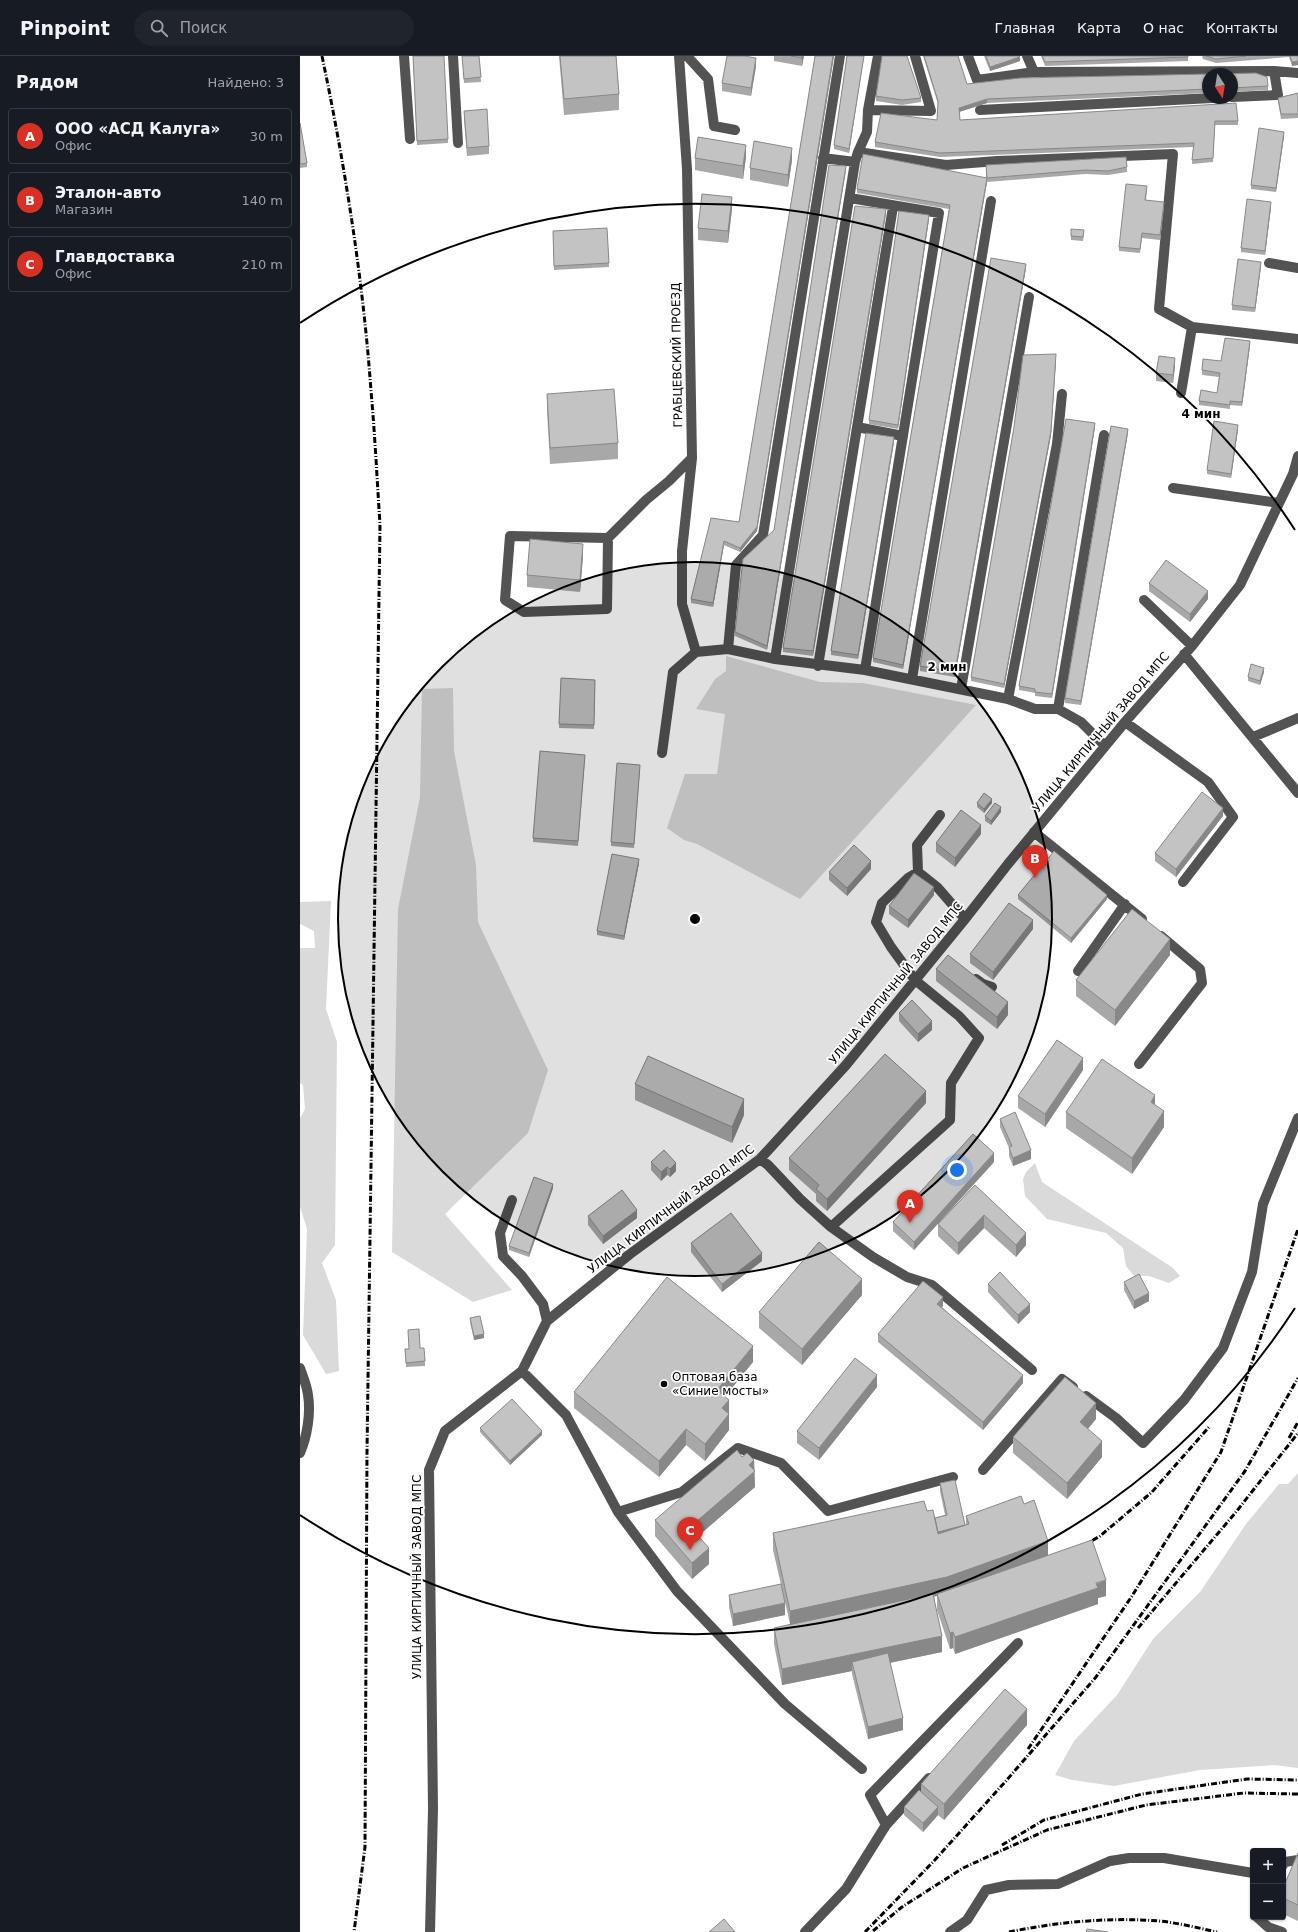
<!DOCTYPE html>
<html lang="ru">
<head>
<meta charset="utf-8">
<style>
  body { margin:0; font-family:"DejaVu Sans",sans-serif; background:#20242c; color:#f1f3f6 }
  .controls { position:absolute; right:12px; bottom:12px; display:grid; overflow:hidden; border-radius:4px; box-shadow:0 1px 3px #0004 }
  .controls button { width:36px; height:36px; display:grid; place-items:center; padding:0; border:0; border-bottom:1px solid #363941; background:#171b24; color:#f1f3f6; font:20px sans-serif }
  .compass { position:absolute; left:902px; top:12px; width:36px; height:36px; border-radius:50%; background:#171b24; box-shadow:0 1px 3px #0004; rotate:168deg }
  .you { position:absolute; left:657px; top:1114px; width:14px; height:14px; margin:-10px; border:3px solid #fff; border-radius:50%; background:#1a73e8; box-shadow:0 0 0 6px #1a73e833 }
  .badge { display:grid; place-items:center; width:26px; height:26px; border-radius:50%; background:#d93025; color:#fff; font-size:13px; font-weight:700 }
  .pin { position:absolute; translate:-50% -33px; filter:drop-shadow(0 1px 2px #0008) }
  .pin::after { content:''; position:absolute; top:21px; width:14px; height:12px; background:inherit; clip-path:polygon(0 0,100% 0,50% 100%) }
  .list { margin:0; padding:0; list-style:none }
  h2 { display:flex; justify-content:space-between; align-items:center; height:52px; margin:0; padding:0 16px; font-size:17px }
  h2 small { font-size:13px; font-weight:400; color:#9ea1a6 }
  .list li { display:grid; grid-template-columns:26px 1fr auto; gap:12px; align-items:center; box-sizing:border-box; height:56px; margin:0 8px 8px; padding:0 8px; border:1px solid #363941; border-radius:4px }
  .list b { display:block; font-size:15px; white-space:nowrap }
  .list p { margin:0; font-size:13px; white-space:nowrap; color:#9ea1a6 }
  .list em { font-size:13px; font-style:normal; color:#9ea1a6 }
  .icon { flex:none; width:22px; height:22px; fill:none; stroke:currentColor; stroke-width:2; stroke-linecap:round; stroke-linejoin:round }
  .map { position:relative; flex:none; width:998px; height:1876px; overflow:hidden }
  header { display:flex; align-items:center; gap:24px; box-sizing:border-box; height:56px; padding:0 20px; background:#171b24; border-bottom:1px solid #363941 }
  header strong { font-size:19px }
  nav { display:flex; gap:22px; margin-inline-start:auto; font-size:14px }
  .search { width:280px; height:36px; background:#20242c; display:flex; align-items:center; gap:10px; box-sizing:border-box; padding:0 14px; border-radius:22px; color:#9ea1a6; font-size:15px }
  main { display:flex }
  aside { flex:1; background:#171b24 }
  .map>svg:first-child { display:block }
</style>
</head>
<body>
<header>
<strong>Pinpoint</strong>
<div class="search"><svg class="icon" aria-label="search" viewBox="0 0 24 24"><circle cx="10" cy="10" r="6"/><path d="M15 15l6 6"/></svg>Поиск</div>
<nav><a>Главная</a><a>Карта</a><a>О нас</a><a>Контакты</a></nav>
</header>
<main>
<aside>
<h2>Рядом<small>Найдено: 3</small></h2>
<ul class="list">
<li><span class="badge">A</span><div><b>ООО «АСД Калуга»</b><p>Офис</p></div><em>30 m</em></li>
<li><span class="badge">B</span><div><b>Эталон-авто</b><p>Магазин</p></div><em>140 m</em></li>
<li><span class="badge">C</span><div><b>Главдоставка</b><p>Офис</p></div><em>210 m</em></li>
</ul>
</aside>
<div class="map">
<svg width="998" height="1876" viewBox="0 0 998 1876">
  <rect width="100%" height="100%" fill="#fff"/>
  <path fill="#dadada" d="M426,600L520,626L563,627L676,649L500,843L397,788L384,784L367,772L385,718H417L425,658L396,653L415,623L426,615Z
    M153,632L154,695L176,809L178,866L248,1014L228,1077L145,1158L212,1234L173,1246L92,1196L98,853L120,741L122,633Z
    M31,845L26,953L37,986L35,1189L22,1207L36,1244L39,1315L26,1318L3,1279L7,1173L0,1151V1062L5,1053L3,1029L0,1027V892H15L14,875L0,868V846Z
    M735,1107L742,1126L873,1212L880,1220L869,1227L849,1220H834L826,1210L823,1192L806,1177L747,1163L725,1140L723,1123L726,1116Z
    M998,1417V1712L974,1709L900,1714L814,1730L772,1724L755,1719L774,1685L817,1639L853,1583L900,1536L946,1468L979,1428H988Z"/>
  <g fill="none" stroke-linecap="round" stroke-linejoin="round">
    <path stroke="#535353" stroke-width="10" d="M104,0L110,83
      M153,0L158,87
      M379,0L387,113L392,402L382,495V548L396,596
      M387,0L408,23L414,70L435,74
      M540,0L463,479L436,509L428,593L475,603L565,614L708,643L735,653H758L781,666L805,690
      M668,0L677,24L734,16
      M727,0L734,16L974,15L978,39L932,41
      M974,15L998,17
      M568,54L631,55L615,0
      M680,54L912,42
      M558,96L646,109L697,105L873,98L859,253L892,271L998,283
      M523,102L555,106
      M550,142L639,157L565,614
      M969,207L998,212
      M881,337L892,271
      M557,371L603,380
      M873,432L979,447
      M308,482L210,480L205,544L224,556L307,553L308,482L346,444L369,425L392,402
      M844,544L892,590
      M884,598L998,737
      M475,603L555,106L558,96L567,76L568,54L578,0
      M518,610L593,151
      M612,623L691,145
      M661,633L729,241
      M708,643L757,388L762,338
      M758,653L804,379
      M825,666L908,726L933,761L883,826
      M953,681L998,662
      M362,697L373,616L396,596L428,593
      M734,776L842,863
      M618,816L617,789L640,759
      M778,915L825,848
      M676,923L683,928L692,931
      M839,1008L902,927L900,913L861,880
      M460,1103L468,1109L500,1143L531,1171L573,1201L607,1221L632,1229L732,1314
      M212,1144L200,1177L203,1200L222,1220L243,1248L247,1265
      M531,1171L650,1064L651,1027L679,982L659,960L615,924L591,891L576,866L582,847L608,822L618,816L638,832L665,863
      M0,1312C3,1321 7,1330 8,1339C11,1357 7,1381 0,1397
      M222,1315L266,1359L318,1456L377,1535L485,1648L562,1713
      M786,1340L816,1362L843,1387L884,1344L923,1292L952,1216L963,1148L998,1062
      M683,1414L762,1323L773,1331
      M318,1456L382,1436L438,1392L481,1407L528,1455L653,1421
      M586,1769L629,1722
      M983,1809L985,1806L998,1804
      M957,1861L968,1871L982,1876
      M130,1876L133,1753L129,1414L145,1375L222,1315L247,1265L330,1198L460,1103L546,1009L665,863L708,808L825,666L892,590L940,529L993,418L998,400
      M505,1876L546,1833L586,1769L570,1739L718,1587
      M650,1876L667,1864L686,1834L709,1829L758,1828L810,1805L829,1802H864L953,1817"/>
    <path stroke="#000" stroke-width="3" stroke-dasharray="6 2 1 2" stroke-linecap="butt" d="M22,0C45,110 63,223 71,335C75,379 77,424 80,468L67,1396L65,1791L54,1876
      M989,1382L998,1366
      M783,1490L800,1480L852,1436L909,1371
      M838,1572L936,1456L998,1377
      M728,1693L832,1540L921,1396L998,1173
      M702,1789L744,1764L842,1738L947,1723L998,1724
      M573,1875L602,1851L663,1812L747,1774L846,1749L944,1737L998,1738
      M565,1876L633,1806L705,1726L796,1621L945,1415L998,1322
      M709,1876C757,1866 810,1861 859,1865C879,1867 898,1872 917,1876"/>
  </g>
  <path fill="#a8a8a8" d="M113,0L148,83V87L117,89Z
    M162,0H179L181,26L164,27Z
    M259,0H316L319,38V54L264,59Z
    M474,0H504L502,10L474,5Z
    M515,0H534L457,475L440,496L424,489L413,551L391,547V543L411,462L439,466Z
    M547,0H564L549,97L534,93V89Z
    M623,0H658L667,28L908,18V37L687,47L659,56L660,64L938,65V69H915L913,106L892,108L893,91L640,101L575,91V86L637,64L638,48Z
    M684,0H719L720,5L690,15Z
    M741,0H888V5L745,10Z
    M902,0H998V9L992,10L989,1L916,7L903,3Z
    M456,10L451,40L422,35V27Z
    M932,18L968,30V34L932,36Z
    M998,37V62L981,63L978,46V42Z
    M576,40L621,42V46L602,49L576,45Z
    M164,55L189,90V98L167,100L164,63Z
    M0,67L7,107V111L0,112Z
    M984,80L976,136L951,133V129Z
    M446,101L443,123L395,114V102Z
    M492,104L488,131L450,124V112Z
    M686,109L827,111V116L808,119L785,118L687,126L603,613L573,606V602L649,153L557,137V133L686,122Z
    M546,114L467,594L435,580V576L474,474Z
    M847,134L846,144L864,150L860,184L842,182L840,197L819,195V191Z
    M971,151L965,199L941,196V192Z
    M432,153L428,187L398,184V172Z
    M586,158L513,600L483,596V592Z
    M629,163L598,373L569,368V364Z
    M307,172L309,211L254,214L253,175Z
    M784,178L783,185L771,184V180Z
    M961,210L955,256L932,254V249Z
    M726,212L655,621L620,615V610Z
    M950,289L942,350L930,349V353L899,349V345L917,337L919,321L902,319V314L921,305Z
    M756,303L751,379L704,632L671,625V621Z
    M875,310L873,327L856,325V317Z
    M247,338L318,387V403L250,408L247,354Z
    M795,371L752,642L735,640V637L719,634V630Z
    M938,373L931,422L907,418V414Z
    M828,377L781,649L765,647V642Z
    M594,386L558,603L531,599V595Z
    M283,500L280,536L227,531V519Z
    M849,527L908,543L890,566L849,535Z
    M964,616L960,629L948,625V621Z
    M261,622L295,624L294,673L259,672Z
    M285,703L278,790L233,786V782Z
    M340,713L334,792L311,790V786Z
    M677,747H692L684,757L677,751Z
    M701,756L691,769L685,765V760Z
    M923,760L876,821L855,805V797Z
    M681,778L655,811L636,796V787Z
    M339,807L324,884L297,879V875Z
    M571,813L547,840L529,824V816Z
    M634,839L608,872L589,858V850Z
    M718,839L807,843L771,887L718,843Z
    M733,873L693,924L670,907V898Z
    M870,899L815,970L776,940V924Z
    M636,913L708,959L697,973L636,925Z
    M599,957L632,974L618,986L599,965Z
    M783,1014L745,1071L718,1052V1040Z
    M335,1028L444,1059L432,1087L335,1044Z
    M626,1047L527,1155L516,1145V1138L489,1114V1102Z
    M855,1049L864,1071L832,1118L766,1072V1056Z
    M700,1063L731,1103L713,1110L709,1100V1092L700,1071Z
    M364,1094L376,1115L370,1121L367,1119L361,1125L351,1114V1106Z
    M694,1106L614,1194L593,1175V1166Z
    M675,1129L726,1189L716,1201L684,1172L658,1199L638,1180V1168Z
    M253,1132L229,1201L209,1194V1190Z
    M288,1160L337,1162L303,1188L288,1169Z
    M391,1187L462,1205L422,1236L391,1196Z
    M824,1226L849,1245L834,1253L824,1234Z
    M688,1228L730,1256L718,1268L688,1236Z
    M562,1239L502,1309L459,1272V1256Z
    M643,1250L642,1251L723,1327L683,1374L578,1286V1278Z
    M170,1262L184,1282L174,1284L170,1266Z
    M120,1292L125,1305V1310L106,1311L105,1293Z
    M453,1306L425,1341L429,1358V1374L405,1405L386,1389L359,1421L274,1352V1336Z
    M577,1331L519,1404L497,1387V1375Z
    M796,1363L788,1373L802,1401L767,1443L713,1397V1381Z
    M180,1372L242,1379L210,1409L180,1376Z
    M442,1401L454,1404L455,1431L398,1480L409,1508L392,1523L355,1480V1464Z
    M640,1427L665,1469H666V1460L724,1448L748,1499L806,1540L798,1542V1548L655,1598L653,1592L650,1593L637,1554V1540H634L642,1596L590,1607L603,1674L568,1683L552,1618V1615L482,1629L474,1588V1572L490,1568L473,1494V1477L627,1455L635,1462L645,1459L640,1435Z
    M429,1539L485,1559L433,1570L429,1551Z
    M727,1669L644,1764L638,1759L623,1776L604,1759V1751L621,1736V1728Z
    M998,1797V1865L983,1858V1832Z"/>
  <path fill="#888" d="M502,0H504L502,10Z
    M533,0H534L457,475L440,496V492Z
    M564,0L549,97V93Z
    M720,1V5L690,15V11Z
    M456,2V10L451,40V32Z
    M998,5V9L992,10V6Z
    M687,43V47L659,56V52Z
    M984,76V80L976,136V132Z
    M446,89V101L443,123V110Z
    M492,92V104L488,131V119Z
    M546,110V114L467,594V590Z
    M687,122V126L603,613V609Z
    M432,141V153L428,187V175Z
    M864,146V150L860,184V179Z
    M971,146V151L965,199V195Z
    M586,153V158L513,600V595Z
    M629,159V163L598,373V369Z
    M961,206V210L955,256V252Z
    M726,208V212L655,621V616Z
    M950,285V289L942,350V346Z
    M875,302V310L873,327V319Z
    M756,303L751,379L704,632V628Z
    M795,367V371L752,642V638Z
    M938,369V373L931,422V418Z
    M828,373V377L781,649V645Z
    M594,381V386L558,603V599Z
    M424,485V489L413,551V547Z
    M283,488V500L280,536V524Z
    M908,535V543L890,566V558Z
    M964,612V616L960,629V625Z
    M692,743V747L684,757V753Z
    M701,751V756L691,769V765Z
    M923,752V760L876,821V813Z
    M681,769V778L655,811V802Z
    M339,803V807L324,884V880Z
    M571,805V813L547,840V832Z
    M634,831V839L608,872V864Z
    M807,839V843L771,887V882Z
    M733,864V873L693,924V916Z
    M870,883V899L815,970V954Z
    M708,946V959L697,973V961Z
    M632,965V974L618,986V978Z
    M783,1002V1014L745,1071V1058Z
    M626,1035V1047L527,1155V1143Z
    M855,1039V1055L851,1046Z
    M444,1043V1059L432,1087V1071Z
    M864,1055V1071L832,1118V1102Z
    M731,1094V1103L713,1110V1102Z
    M694,1097V1106L614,1194V1186Z
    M376,1107V1115L370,1121V1113Z
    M367,1111V1119L361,1125V1116Z
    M253,1128V1132L229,1201V1197Z
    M337,1154V1162L303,1188V1180Z
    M684,1159V1172L658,1199V1187Z
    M726,1177V1189L716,1201V1189Z
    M462,1197V1205L422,1236V1228Z
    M562,1223V1239L502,1309V1293Z
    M849,1237V1245L834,1253V1245Z
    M643,1241V1250L637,1256V1248Z
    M730,1248V1256L718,1268V1259Z
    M184,1278V1282L174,1284V1280Z
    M453,1290V1306L417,1350V1334Z
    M577,1319V1331L519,1404V1392Z
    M723,1319V1327L683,1374V1366Z
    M429,1344V1374L405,1405V1388L422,1352Z
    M796,1347V1363L780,1382V1366Z
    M386,1373V1389L359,1421V1405Z
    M242,1375V1379L210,1409V1405Z
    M802,1385V1401L767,1443V1427Z
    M454,1404L455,1431L390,1487V1471L449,1409Z
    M665,1469L636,1484V1476Z
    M748,1485V1501L637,1538V1540L490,1572V1555Z
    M409,1492V1508L392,1523V1507Z
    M806,1524V1540L798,1542V1548L655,1598V1581Z
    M485,1547V1559L433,1570V1558Z
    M653,1576V1592L650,1593V1577Z
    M642,1580V1596L554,1614L552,1606V1615L482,1629V1613Z
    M727,1653V1669L644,1764V1748Z
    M603,1662V1674L568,1683V1671Z
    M638,1751V1759L623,1776V1767Z"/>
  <path fill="#c3c3c3" stroke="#888" d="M113,0H144L148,83L117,85Z
    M162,0H179L181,21L164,23Z
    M260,0H316L319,38L264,43Z
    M427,0H444L456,2L451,32L422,27Z
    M491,0H502V2Z
    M515,0H533L457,471L440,492L424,485L413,547L391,543L411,462L439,466Z
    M547,0H564L549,93L534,89Z
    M582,0H607L621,42L602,44L576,40Z
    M624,0H658L667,28L720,22L908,18V33L687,43L659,52L660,64L936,47L938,65H915L913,102L892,104L894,87L640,97L575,86L581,57L637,64L638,45Z
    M686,0H719L720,1L690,11Z
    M742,0H888V1L745,6Z
    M906,0H946L916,3Z
    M990,0H998V5L992,6Z
    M956,17L967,21L968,30L932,32V18H914Z
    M998,37V58H981L978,42Z
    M187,53L189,90L167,92L164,55Z
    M0,67L7,107L0,108Z
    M959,72L984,76L976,132L951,129Z
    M398,81L446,89L443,110L395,102Z
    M454,85L492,92L488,119L450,112Z
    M563,98L687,122L603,609L573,602L650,149L557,133Z
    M826,101L827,111L808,115L785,114L687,122L686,109Z
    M529,109L546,110L467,590L435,576L443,503L474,474Z
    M826,128L847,130L845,144L864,146L860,179L842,177L840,193L819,191Z
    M402,138L432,141L428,175L398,172Z
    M947,143L971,146L965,195L941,192Z
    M555,150L586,153L513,595L483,592Z
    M599,155L629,159L598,369L569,364Z
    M307,172L309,207L254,210L253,175Z
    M771,173L784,174L783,181L771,180Z
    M691,202L726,208L655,616L620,610Z
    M938,203L961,206L955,252L932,249Z
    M925,282L950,285L942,346L930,345V349L899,345L901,334L917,337L920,317L902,314L903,303L921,305Z
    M756,298L751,375L704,628L671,621L714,371L723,299Z
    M859,300L875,302L873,319L856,317Z
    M314,333L318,387L250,392L247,338Z
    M766,363L795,367L752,638L735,636V633L719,630Z
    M914,365L938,369L931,418L907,414Z
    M811,370L828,373L781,645L765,642Z
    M566,377L594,381L558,599L531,595Z
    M230,483L283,488L280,524L227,519Z
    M866,504L908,535L890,558L849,527Z
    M951,608L964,612L960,625L948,621Z
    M261,622L295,624L294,669L259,668Z
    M240,695L285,699L278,785L233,782Z
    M317,707L340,709L334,788L311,786Z
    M902,736L923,752L876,813L855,797Z
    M684,737L692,743L684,753L677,747Z
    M695,747L701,751L691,765L685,760Z
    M661,754L681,769L655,802L636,787Z
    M554,789L571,805L547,832L529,816Z
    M754,795L807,839L771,882L718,839Z
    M312,798L339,803L324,880L297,875Z
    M614,817L634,831L608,864L589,850Z
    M709,847L733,864L693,916L670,898Z
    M832,853L870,883L815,954L776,924Z
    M648,899L708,946L697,961L636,913Z
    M612,944L632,965L618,978L599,957Z
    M757,984L783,1002L745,1058L718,1040Z
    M585,998L626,1035L527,1143L516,1133L519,1129L489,1102Z
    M348,1000L444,1043L432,1071L335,1028Z
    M802,1003L855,1039L851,1046L864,1055L832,1102L766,1056Z
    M715,1056L731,1094L713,1102L709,1092L712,1090L700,1063Z
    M673,1078L694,1097L614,1186L593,1166Z
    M364,1094L376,1107L370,1113L367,1111L361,1116L351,1106Z
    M234,1121L253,1128L229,1197L209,1190Z
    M675,1129L726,1177L716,1189L684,1159L658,1187L638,1168Z
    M322,1134L337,1154L303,1180L288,1160Z
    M431,1157L462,1197L422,1228L391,1187Z
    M519,1186L562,1223L502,1293L459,1256Z
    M700,1216L730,1248L718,1259L688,1228Z
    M839,1218L849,1237L834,1245L824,1226Z
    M367,1221L453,1290L417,1334L429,1344L422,1352L429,1358L405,1388L386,1373L359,1405L274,1336Z
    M623,1225L643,1241L637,1248L723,1319L683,1366L578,1278Z
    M180,1260L184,1278L174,1280L170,1262Z
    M119,1273L120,1292H124L125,1305L106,1307L105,1293H109L108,1274Z
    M555,1302L577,1319L519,1392L497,1375Z
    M765,1321L796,1347L780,1366L802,1385L767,1427L713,1381Z
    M212,1343L242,1375L210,1405L180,1372Z
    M437,1394L442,1401L447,1397L454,1404L449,1409L455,1415L390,1471L409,1492L392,1507L355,1464Z
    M655,1424L665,1469L638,1476L635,1462L647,1459L640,1427Z
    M721,1440L724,1448L734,1444L748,1485L647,1521L490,1555L473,1477L624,1445L627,1455L633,1454L638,1478L669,1468L666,1460Z
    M792,1484L806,1524L796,1527L798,1532L655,1581L653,1576L650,1577L637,1538Z
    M481,1528L485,1547L433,1558L429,1539Z
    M633,1538L642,1580L482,1613L474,1572Z
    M588,1597L603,1662L568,1671L552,1606Z
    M705,1633L727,1653L644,1748L621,1728Z
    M619,1734L638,1751L623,1767L604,1751Z
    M998,1797V1849L983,1842V1832Z
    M424,1863L435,1876H409Z
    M787,1873L808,1876H786Z"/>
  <circle cx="395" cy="863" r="357" fill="#000" fill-opacity=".12"/>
  <g fill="none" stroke="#000" stroke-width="2">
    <circle cx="395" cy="863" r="357"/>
    <path d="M995 1252A715 715 0 0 1 0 1459M0 267A715 715 0 0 1 995 474"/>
  </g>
  <circle fill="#000" stroke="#fff" stroke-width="1.5" cx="364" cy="1328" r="4"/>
  <g text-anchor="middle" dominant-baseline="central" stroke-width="3.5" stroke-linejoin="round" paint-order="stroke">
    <g font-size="12" fill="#000" stroke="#fff">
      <text transform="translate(377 299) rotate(-91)">ГРАБЦЕВСКИЙ ПРОЕЗД</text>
      <text transform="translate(801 676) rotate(-50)">УЛИЦА КИРПИЧНЫЙ ЗАВОД МПС</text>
      <text transform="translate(596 927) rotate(-51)">УЛИЦА КИРПИЧНЫЙ ЗАВОД МПС</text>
      <text transform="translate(371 1153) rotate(-37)">УЛИЦА КИРПИЧНЫЙ ЗАВОД МПС</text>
      <text transform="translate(117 1521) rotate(-90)">УЛИЦА КИРПИЧНЫЙ ЗАВОД МПС</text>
    </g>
    <g font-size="12" fill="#000" stroke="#fff" text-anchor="start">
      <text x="372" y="1321">Оптовая база<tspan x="372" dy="14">«Синие мосты»</tspan></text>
    </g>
  </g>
  <circle cx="395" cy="863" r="6" fill="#000" stroke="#fff" stroke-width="2"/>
  <g font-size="12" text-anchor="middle" font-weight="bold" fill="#000" stroke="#fff" stroke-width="3.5" stroke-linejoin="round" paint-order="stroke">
    <text x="901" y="362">4 мин</text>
    <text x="647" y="615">2 мин</text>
  </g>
</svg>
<div class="controls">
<button>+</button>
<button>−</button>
</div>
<svg class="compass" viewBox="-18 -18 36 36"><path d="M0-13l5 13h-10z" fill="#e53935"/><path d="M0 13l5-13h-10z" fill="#9ea1a6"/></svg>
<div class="you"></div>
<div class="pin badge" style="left:610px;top:1167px">A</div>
<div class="pin badge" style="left:735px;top:822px">B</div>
<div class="pin badge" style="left:390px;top:1494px">C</div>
</div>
</main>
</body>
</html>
